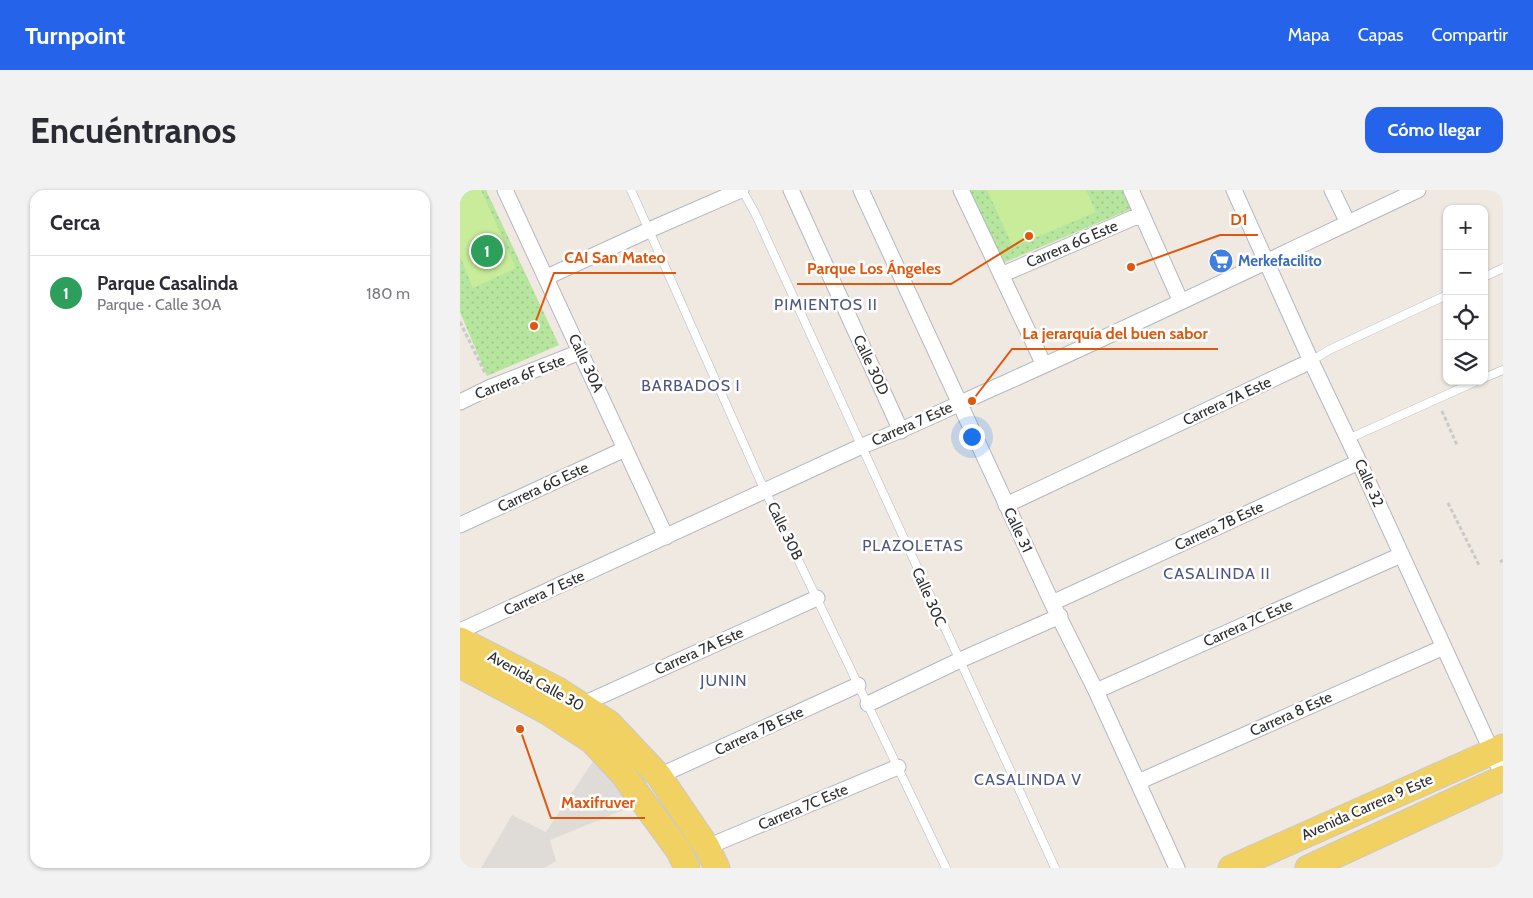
<!DOCTYPE html>
<html lang="es">
<head>
<meta charset="utf-8">
<style>
  body { margin:0; font-family:Cabin,sans-serif; background:#f2f2f3; color:#2b2b33 }
  .controls { position:absolute; right:15px; top:15px; display:grid; overflow:hidden; border-radius:10px; box-shadow:0 1px 4px #0004 }
  .controls button { width:45px; height:45px; display:grid; place-items:center; padding:0; border:0; border-bottom:1px solid #e1e1e2; background:#fff; color:#2b2b33; font:25px sans-serif }
  .you { position:absolute; left:511px; top:246px; width:18px; height:18px; margin:-12px; border:4px solid #fff; border-radius:50%; background:#1a73e8; box-shadow:0 0 0 8px #1a73e833 }
  .badge { display:grid; place-items:center; width:32px; height:32px; border-radius:50%; background:#2563eb; color:#fff; font-size:16px; font-weight:700 }
  .pin { position:absolute; translate:-50% -50%; border:2px solid #fff; box-shadow:0 1px 5px #0006 }
  .list { margin:0; padding:0; list-style:none }
  h2 { display:flex; justify-content:space-between; align-items:center; height:65px; margin:0; padding:0 20px; font-size:21px }
  h2 small { font-size:16px; font-weight:400; color:#7c7c81 }
  .list li { display:grid; grid-template-columns:32px 1fr auto; gap:15px; align-items:center; box-sizing:border-box; height:75px; padding:0 20px; border-top:1px solid #e1e1e2 }
  .list b { display:block; font-size:19px; white-space:nowrap }
  .list p { margin:0; font-size:16px; white-space:nowrap; color:#7c7c81 }
  .list em { font-size:16px; font-style:normal; color:#7c7c81 }
  .icon { flex:none; width:28px; height:28px; fill:none; stroke:currentColor; stroke-width:2; stroke-linecap:round; stroke-linejoin:round }
  .map { position:relative; flex:none; width:1043px; height:678px; overflow:hidden; border-radius:15px }
  header { display:flex; align-items:center; gap:30px; box-sizing:border-box; height:70px; padding:0 25px; background:#2563eb; color:#fff }
  header strong { font-size:24px }
  nav { display:flex; gap:28px; margin-inline-start:auto; font-size:18px }
  .intro { display:flex; align-items:center; justify-content:space-between; box-sizing:border-box; height:120px; padding:0 30px }
  h1 { margin:0; font-size:35px }
  .button { padding:12px 22px; border-radius:15px; background:#2563eb; color:#fff; font-size:18px; font-weight:700 }
  main { display:flex; gap:30px; padding:0 30px }
  aside { flex:1; background:#fff; border-radius:15px; box-shadow:0 1px 4px #0004 }
  .map>svg:first-child { display:block }
</style>
</head>
<body>
<header>
<strong>Turnpoint</strong>
<nav><a>Mapa</a><a>Capas</a><a>Compartir</a></nav>
</header>
<div class="intro"><h1>Encuéntranos</h1><a class="button">Cómo llegar</a></div>
<main>
<aside>
<h2>Cerca<small></small></h2>
<ul class="list">
<li><span class="badge" style="background:#2e9e5b">1</span><div><b>Parque Casalinda</b><p>Parque · Calle 30A</p></div><em>180 m</em></li>
</ul>
</aside>
<div class="map">
<svg width="1043" height="678" viewBox="0 0 1043 678">
  <defs>
    <pattern id="park-dots" width="8" height="8" patternUnits="userSpaceOnUse" patternTransform="scale(1.25)"><rect width="8" height="8" fill="#b6e59e"/><path d="M2 2h.1M6 6h.1" fill="none" stroke="#9dc588" stroke-width="1.8" stroke-linecap="round"/></pattern>
  </defs>
  <rect width="100%" height="100%" fill="#efe9e1"/>
  <path fill="url(#park-dots)" d="M0,0H26L99,155L27,186L0,122Z
    M508,0H663L671,19L543,73Z"/>
  <path fill="#c9ec9a" d="M13,0H21L56,78L13,98L0,66V6Z
    M527,0H626L636,22L553,57Z"/>
  <path fill="#dfdcd8" d="M135,568L176,615L90,650L96,671L84,678H21L52,625L86,642Z"/>
  <g fill="none" stroke-linecap="round" stroke-linejoin="round">
    <defs>
      <path id="service" d="M171,0L299,288L486,678
        M282,0L295,23C396,241 493,460 595,678
        M1024,87L1043,78
        M851,171L869,160L987,105
        M1024,188L1043,180
        M888,249L1017,191"/>
      <path id="minor" d="M45,0L206,347
        M331,0L441,241
        M401,0L592,413L636,501L717,678
        M501,0L584,175
        M671,0L721,112
        M774,0L851,171L899,272L1043,586
        M872,0L888,33
        M541,85L682,24
        M87,87L189,40L281,0
        M0,212L31,197L120,162
        M546,315L851,171
        M0,335L165,259
        M592,413L899,272
        M0,441L402,256C452,237 499,213 547,192C685,130 822,64 958,0
        M636,501L941,365
        M408,514L498,471L600,426
        M121,515L357,408
        M199,586L398,495
        M678,592L984,457
        M247,657L438,577"/>
      <path id="primary" d="M0,450L98,500L149,533L199,586L247,657L257,678
        M0,475L86,521L132,551L163,584L219,661L227,678
        M771,678L1043,557
        M848,678L1043,588"/>
    </defs>
    <use href="#service" stroke="#b4b7c1" stroke-width="9"/>
    <use href="#minor" stroke="#b4b7c1" stroke-width="17"/>
    <use href="#primary" stroke="#c9c9c9" stroke-width="27"/>
    <path stroke="#c9c9c9" stroke-width="3" stroke-dasharray="4 2.5" stroke-linecap="butt" d="M0,132L25,183
      M982,221L997,255
      M988,313L1019,375
      M1040,372L1043,370"/>
    <use href="#service" stroke="#fff" stroke-width="8"/>
    <use href="#minor" stroke="#fff" stroke-width="15"/>
    <use href="#primary" stroke="#f2d163" stroke-width="25"/>
  </g>
  <defs>
    <symbol id="supermarket-disc" viewBox="-11 -11 22 22"><circle r="9.5" fill="#3f7fe0" stroke="#fff"/><path d="M-6-5.5h2.5l.6 2H6L4.5 2H-2.5L-4.4-4H-6ZM-1.5 3.2a1.3 1.3 0 1 0 .1 0ZM3 3.2a1.3 1.3 0 1 0 .1 0Z" fill="#fff"/></symbol>
  </defs>
  <g fill-rule="evenodd">
    <use href="#supermarket-disc" x="747" y="57" width="28" height="28"/>
  </g>
  <g text-anchor="middle" dominant-baseline="central" stroke-width="5" stroke-linejoin="round" paint-order="stroke">
    <g font-size="15" fill="#2e2e2e" stroke="#fff">
      <text transform="translate(612 54) rotate(-23)">Carrera 6G Este</text>
      <text transform="translate(126 173) rotate(65)">Calle 30A</text>
      <text transform="translate(411 175) rotate(65)">Calle 30D</text>
      <text transform="translate(60 187) rotate(-22)">Carrera 6F Este</text>
      <text transform="translate(767 211) rotate(-25)">Carrera 7A Este</text>
      <text transform="translate(452 234) rotate(-24)">Carrera 7 Este</text>
      <text transform="translate(909 293) rotate(66)">Calle 32</text>
      <text transform="translate(83 297) rotate(-25)">Carrera 6G Este</text>
      <text transform="translate(759 336) rotate(-25)">Carrera 7B Este</text>
      <text transform="translate(558 340) rotate(65)">Calle 31</text>
      <text transform="translate(325 341) rotate(64)">Calle 30B</text>
      <text transform="translate(84 403) rotate(-25)">Carrera 7 Este</text>
      <text transform="translate(469 407) rotate(66)">Calle 30C</text>
      <text transform="translate(788 433) rotate(-24)">Carrera 7C Este</text>
      <text transform="translate(239 461) rotate(-24)">Carrera 7A Este</text>
      <text transform="translate(76 491) rotate(29)">Avenida Calle 30</text>
      <text transform="translate(831 524) rotate(-24)">Carrera 8 Este</text>
      <text transform="translate(299 541) rotate(-25)">Carrera 7B Este</text>
      <text transform="translate(343 617) rotate(-23)">Carrera 7C Este</text>
      <text transform="translate(907 617) rotate(-24)">Avenida Carrera 9 Este</text>
    </g>
    <g font-size="15" font-weight="bold" fill="#366cbe" stroke="#fff" text-anchor="start">
      <text x="778" y="71">Merkefacilito</text>
    </g>
    <g font-size="16" letter-spacing="1" fill="#4d5680" stroke="#fff">
      <text x="366" y="114">PIMIENTOS II</text>
      <text x="231" y="195">BARBADOS I</text>
      <text x="453" y="355">PLAZOLETAS</text>
      <text x="757" y="383">CASALINDA II</text>
      <text x="264" y="490">JUNIN</text>
      <text x="568" y="589">CASALINDA V</text>
    </g>
  </g>
  <path fill="none" stroke="#df570e" stroke-width="2" d="M671 77L760 45H798M74 136L94 83H216M569 46L491 94H337M512 211L552 159H758M60 539L91 628H185"/>
  <g fill="#df570e" stroke="#fff" stroke-width="2">
    <circle cx="671" cy="77" r="5"/>
    <circle cx="74" cy="136" r="5"/>
    <circle cx="569" cy="46" r="5"/>
    <circle cx="512" cy="211" r="5"/>
    <circle cx="60" cy="539" r="5"/>
  </g>
  <g font-size="16" text-anchor="middle" font-weight="bold" fill="#df570e" stroke="#fff" stroke-width="5" stroke-linejoin="round" paint-order="stroke">
    <text x="779" y="35">D1</text>
    <text x="155" y="73">CAI San Mateo</text>
    <text x="414" y="84">Parque Los Ángeles</text>
    <text x="655" y="149">La jerarquía del buen sabor</text>
    <text x="138" y="618">Maxifruver</text>
  </g>
</svg>
<div class="controls">
<button>+</button>
<button>−</button>
<button><svg class="icon" aria-label="locate" viewBox="0 0 24 24"><circle cx="12" cy="12" r="6"/><path d="M12 2v4M12 18v4M2 12h4M18 12h4"/></svg></button>
<button><svg class="icon" aria-label="layers" viewBox="0 0 24 24"><path d="M12 4l9 5-9 5-9-5zM3 14l9 5 9-5"/></svg></button>
</div>
<div class="you"></div>
<div class="pin badge" style="left:27px;top:61px;background:#2e9e5b">1</div>
</div>
</main>
</body>
</html>
